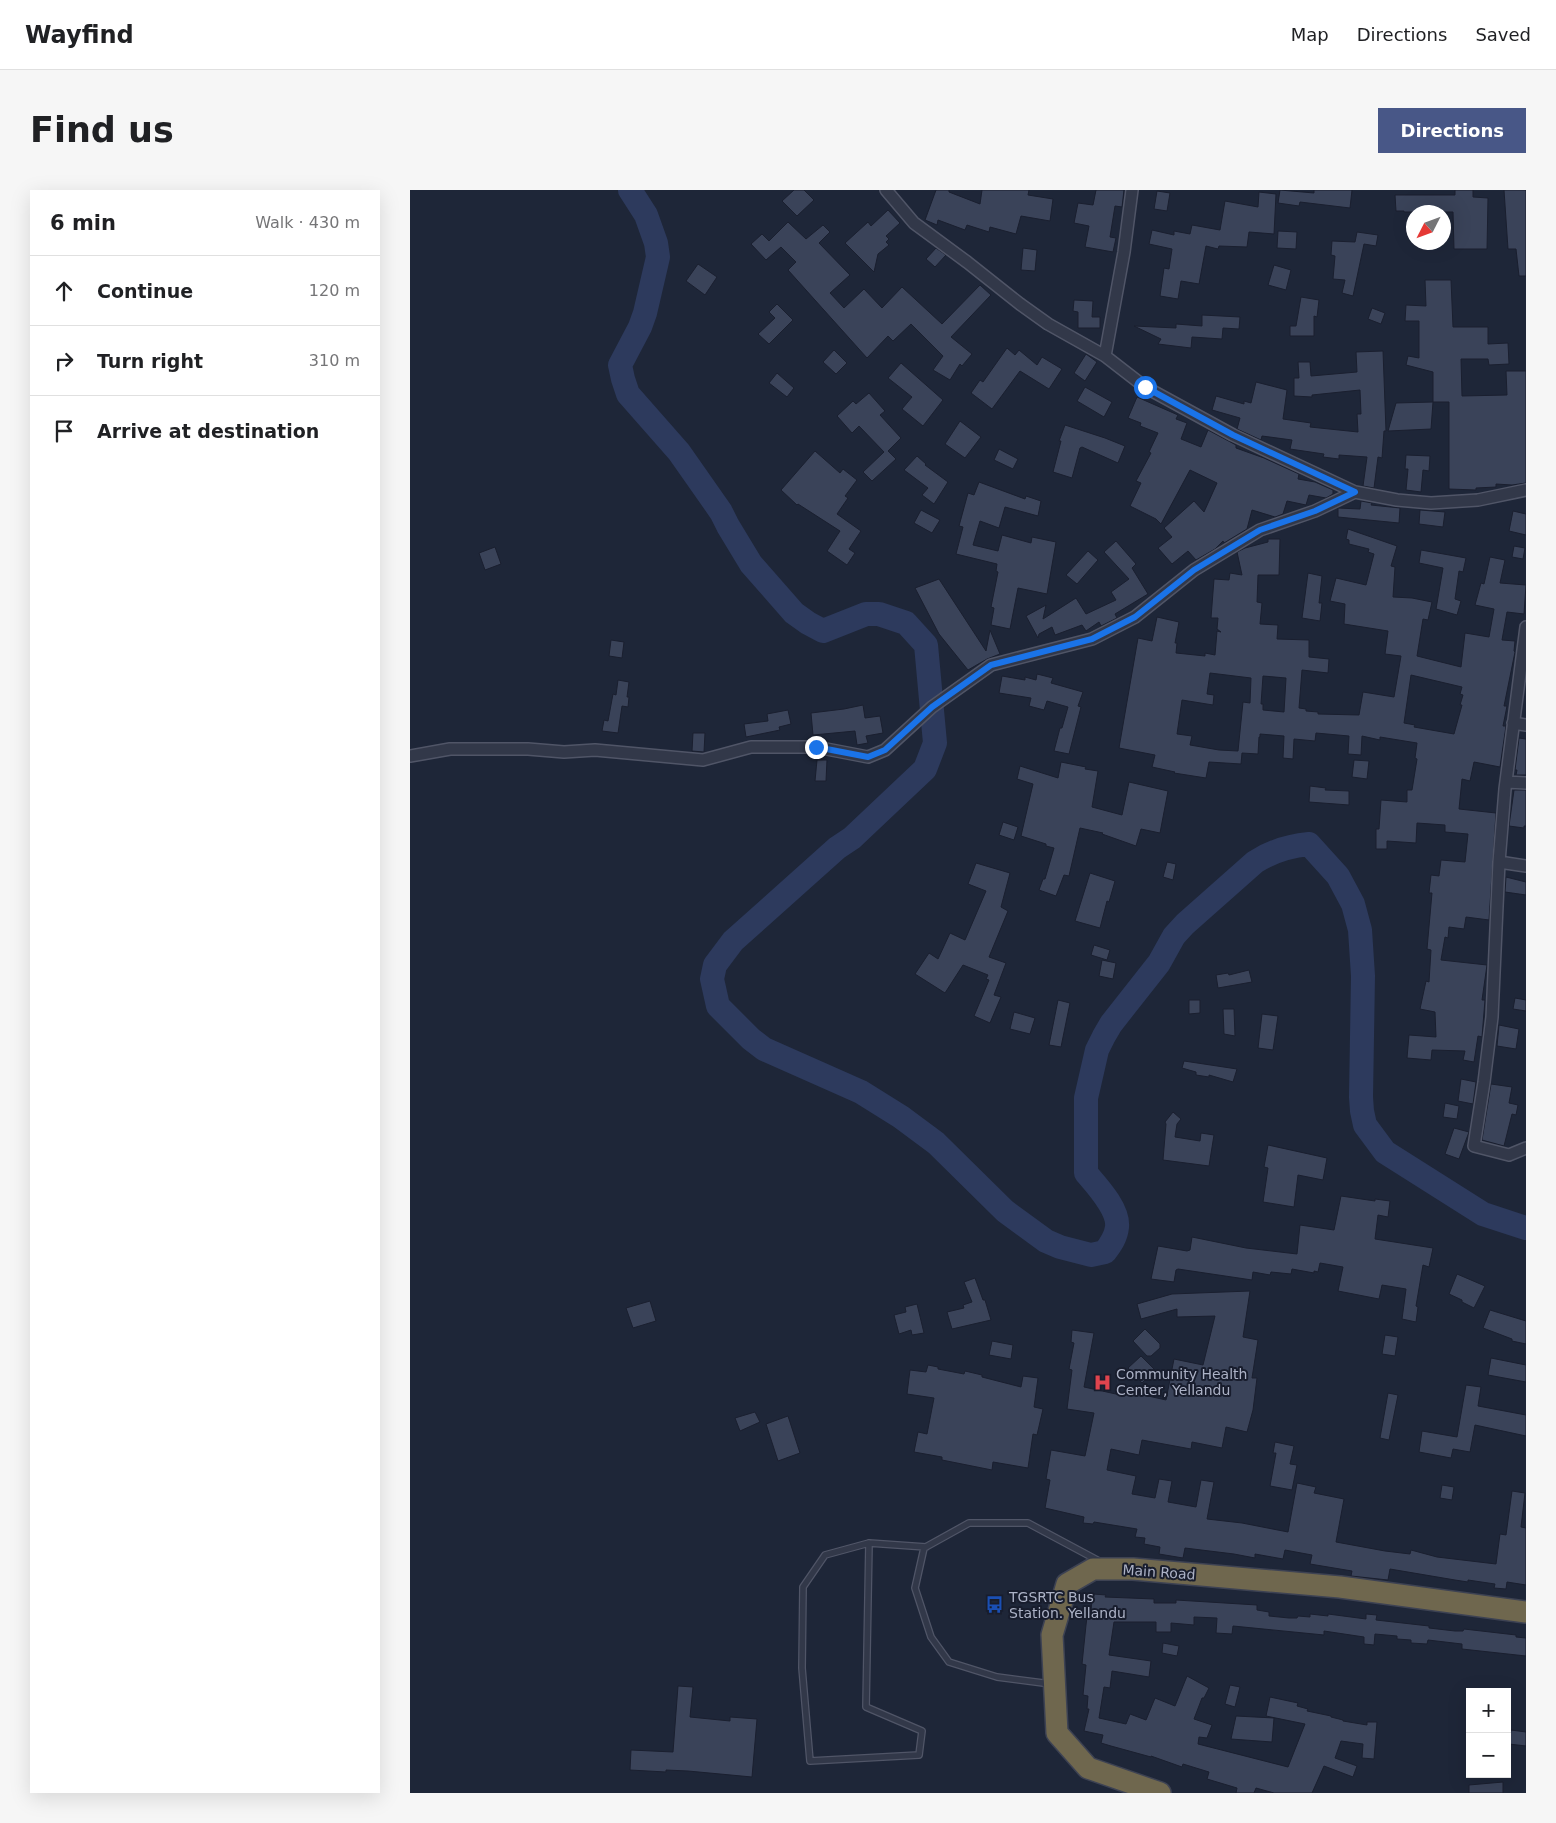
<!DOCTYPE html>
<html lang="en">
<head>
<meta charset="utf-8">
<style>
  body { margin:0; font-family:"DejaVu Sans",sans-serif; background:#f6f6f6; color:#202124 }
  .controls { position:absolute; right:15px; bottom:15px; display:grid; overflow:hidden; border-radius:0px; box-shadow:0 5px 20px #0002 }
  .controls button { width:45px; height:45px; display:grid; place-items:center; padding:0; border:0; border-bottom:1px solid #e0e0e0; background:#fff; color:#202124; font:25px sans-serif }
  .compass { position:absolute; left:996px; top:15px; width:45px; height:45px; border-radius:50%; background:#fff; box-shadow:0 5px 20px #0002; rotate:228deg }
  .stop { position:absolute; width:15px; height:15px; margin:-11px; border:4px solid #1a73e8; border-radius:50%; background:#fff }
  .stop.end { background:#1a73e8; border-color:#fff; box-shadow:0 1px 5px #0008 }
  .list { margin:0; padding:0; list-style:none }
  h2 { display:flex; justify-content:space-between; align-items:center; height:65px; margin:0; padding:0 20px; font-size:21px }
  h2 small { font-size:16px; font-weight:400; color:#757577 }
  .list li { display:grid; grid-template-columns:32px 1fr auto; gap:15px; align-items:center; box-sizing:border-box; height:70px; padding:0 20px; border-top:1px solid #e0e0e0 }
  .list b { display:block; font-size:19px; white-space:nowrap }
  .list em { font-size:16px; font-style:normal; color:#757577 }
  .icon { flex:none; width:28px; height:28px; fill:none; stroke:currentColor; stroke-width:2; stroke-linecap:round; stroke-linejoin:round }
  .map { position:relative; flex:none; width:1116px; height:1603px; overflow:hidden; border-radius:0px }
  header { display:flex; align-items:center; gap:30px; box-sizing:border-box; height:70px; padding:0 25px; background:#fff; border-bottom:1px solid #e0e0e0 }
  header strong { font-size:24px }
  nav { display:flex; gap:28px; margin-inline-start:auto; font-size:18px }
  .intro { display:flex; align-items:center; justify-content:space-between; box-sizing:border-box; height:120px; padding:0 30px }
  h1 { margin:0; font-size:35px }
  .button { padding:12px 22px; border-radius:0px; background:#485787; color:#fff; font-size:18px; font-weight:700 }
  main { display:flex; gap:30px; padding:0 30px }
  aside { flex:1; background:#fff; border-radius:0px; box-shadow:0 5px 20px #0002 }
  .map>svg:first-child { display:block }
</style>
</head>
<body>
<header>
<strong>Wayfind</strong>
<nav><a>Map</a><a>Directions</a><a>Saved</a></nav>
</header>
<div class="intro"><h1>Find us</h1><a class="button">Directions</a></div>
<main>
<aside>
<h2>6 min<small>Walk · 430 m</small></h2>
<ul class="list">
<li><svg class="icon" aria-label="ahead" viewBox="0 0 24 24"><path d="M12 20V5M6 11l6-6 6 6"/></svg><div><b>Continue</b></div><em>120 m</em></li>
<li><svg class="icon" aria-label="right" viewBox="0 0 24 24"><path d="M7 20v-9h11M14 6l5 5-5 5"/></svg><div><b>Turn right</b></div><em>310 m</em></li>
<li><svg class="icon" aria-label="arrive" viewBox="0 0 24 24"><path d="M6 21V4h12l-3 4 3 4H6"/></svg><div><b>Arrive at destination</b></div></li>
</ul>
</aside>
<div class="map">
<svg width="1116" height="1603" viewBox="0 0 1116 1603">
  <rect width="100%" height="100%" fill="#1e2638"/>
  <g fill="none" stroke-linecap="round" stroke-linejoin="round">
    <path stroke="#2d3a5d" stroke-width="24" d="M220,0L236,25L246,53L248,67L235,123L230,137L210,175L213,189L218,204L269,262L311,322L318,336L341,374L384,423L398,433L413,441L456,424H469L496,433L516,455L525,553L515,579L442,648L427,658L323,751L305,775L302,789L308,816L341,849L354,859L451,902L491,927L526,953L595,1021L636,1051L650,1057L681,1065L695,1062C701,1054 706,1047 707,1037C709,1019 687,996 676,983V908L687,860L694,846L701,834L749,773L764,746L775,734L845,672C862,661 878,656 899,654L928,686L943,714L950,740L953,786L951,907L952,921L955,935L975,962L1073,1024L1116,1038"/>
  </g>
  <path fill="#3a4359" stroke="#1a1f2f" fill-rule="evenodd" d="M384,0H394L404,10L387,26L372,11Z
    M526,0H539V2L570,14L572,0H619L618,5L643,9L640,31L611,26L606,44L580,37L579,42L557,35L555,40L528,30L527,35L515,30Z
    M686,0H714L712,17L705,16L700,47L706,48L703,62L675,57L679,36L664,33L668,13L683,15Z
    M870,0L904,3V0H942L940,18L890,12L889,16L868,13Z
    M1045,0H1063V7L1078,8L1077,59H1044L1043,22H994V21H986L985,5H1045Z
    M1094,0H1116V86H1109L1106,59H1098Z
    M747,1L760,3L757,21L744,19Z
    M849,2L866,4L864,44L839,42L837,57L809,56L808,59L796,56L789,94L771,91L768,109L750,106L754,78L759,79L762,59L739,54L742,40L764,45V41L780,44L782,35L810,40L815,11L848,17Z
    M478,20L490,33L476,46L479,49L476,52L479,55L468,64L464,82L435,53L458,32L461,36Z
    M378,32L396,49L413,35L420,42L409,53L440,85L420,103L434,118L454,99L472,118L492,97L532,134L570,95L581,105L541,147L562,164L552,176L550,174L540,190L523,180L533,166L501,134L483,151L478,146L457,168L378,80L386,72L371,57L356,70L341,54L352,44L359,51Z
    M868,41L887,42L886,59L867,58Z
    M947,42L968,45L966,56L954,54L943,106L932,103L935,90L923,89L925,66L921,65L922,51L945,52Z
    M526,58L536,65L525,77L516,69Z
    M613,58L627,60L625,81L611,80Z
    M288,74L307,87L295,105L276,91Z
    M864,75L881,80L876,100L858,95Z
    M1015,90H1041L1043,137H1078V154L1098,153L1099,174L1079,175L1078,169H1051L1052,206L1097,205L1096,181H1116V293L1102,295L1086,294V297L1066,298V300L1039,299V212H1023V182L996,175L998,166L1009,168V131H995L996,115L1016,116Z
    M891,107L909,110L907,127L904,126V146H880V136H886Z
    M664,110L683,111L682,127H690V138H668V122L663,121Z
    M367,114L383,130L359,154L348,144L365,128L359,122Z
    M962,118L975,123L971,134L958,129Z
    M792,125L830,127L829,139L813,138L812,149L782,147L781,158L748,154L751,149L724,136L766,138V134L792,136Z
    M597,158L605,165L609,160L627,175L632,167L652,179L639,199L610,181L582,219L561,203L570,190L573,192Z
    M424,160L437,173L426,184L413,172Z
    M973,161L976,241H974L972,268L968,267L964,298L953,296L957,267L929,265V269L913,267L914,264L880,259L882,250L852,246L851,250L827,239L830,228L802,220L806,206L834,214V211L841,213L846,192L877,200L873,229L901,233L900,237L948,242L947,224H951L950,200L902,205V207L884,206V188H889L888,172H900L901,186L947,182L946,162Z
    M676,164L687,172L675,191L664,183Z
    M491,173L533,210L513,236L492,219L502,207L478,188Z
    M367,183L384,198L377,207L359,193Z
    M675,197L702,212L694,227L667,211Z
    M459,203L475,221L470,225L491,248L478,261L486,269L462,291L453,282L474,262L449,236L442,243L427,226L443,211L446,214Z
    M727,207L768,225L766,229L777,233L771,249L791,257L798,240L826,255V258L854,268L889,284L888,289L905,292L923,300V304L916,308L899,305L896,315L877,311L873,324L865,327L842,320L837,339L814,353L813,351L805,359L786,370L778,361L762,374L748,358L762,347L754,338L784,311L794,322L807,293L780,280L751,334L746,329L720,316L731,293L726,291L741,263L739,262L748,243L730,236L731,233L718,228Z
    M1023,212L1021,239L978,241L986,213Z
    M550,231L571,247L555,268L535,254Z
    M655,235L695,248L715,256L708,273L672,257L670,258L662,288L643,282L651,251H649Z
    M589,259L608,269L603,279L584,270Z
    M405,261L430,283L433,279L447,290L435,306L438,308L427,324L451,341L439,359L445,363L437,375L417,361L430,341L388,314L387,315L371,300Z
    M996,265L1020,266L1019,281L1013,280L1011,302L996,300L998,279H995Z
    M507,266L516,274L515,275L538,292L524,314L512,305L518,298L494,280Z
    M569,292L615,309L616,306L631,311L628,326L595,317L589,338L570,331L563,355L588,361L592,345L621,353L622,347L646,352L637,404L608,398L600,439L581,435L584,418L581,417L588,382L586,381L587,374L546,364L553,337L549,336L558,303L564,305Z
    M951,311L962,313L961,315L990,318L989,333L928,327V318L950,319Z
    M511,320L530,330L522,343L504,333Z
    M1010,320L1035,322L1033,337L1009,334Z
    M1103,321L1116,324V345L1099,341Z
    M938,339L987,356L981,376L985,377L983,407L1002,408L1022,412L1018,430L1013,429L1007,466L1051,477L1055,443L1079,447L1084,419L1065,415L1071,393L1074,394L1080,367L1095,370L1090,393L1116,395L1114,424L1097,422L1092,450L1105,451L1104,461L1105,462L1094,516H1097L1093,536H1096L1090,577L1064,572L1060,591L1052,589L1049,619L1086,623L1079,730L1056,727L1054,739L1039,737L1038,748L1035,747L1031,770L1077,775L1072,810H1075L1072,847L1068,846L1064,872L1053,870L1055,861L1022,860L1021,870L997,868L999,845L1026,847L1025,822L1010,819L1016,791L1019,792L1021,760L1017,759L1022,703H1019L1021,685L1029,686L1031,670L1055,672L1058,644L1035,642V635L1007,633L1006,653L977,651V659H966V639H969L971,610L997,612V600H1002L1007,569L1005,568L1007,553L970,547V550L952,546L951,565L938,564L939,546L906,543L905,551L884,549L883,569L873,568L874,546L850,544V547H849L848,564L832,563L831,574L799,572L796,588L764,583L765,582L742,577L745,565L709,558L728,448L742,451L747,427L769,432L765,453H767L766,463L795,466V463L805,465L807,441L811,442L807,439L808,428H801L804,389L819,390L820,383L832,385L827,362L835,358L858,352V349H870L869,385H848L847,412L852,413L850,434L868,435L867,449L899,450V467L919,469L918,483L892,480L889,518L896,519V521L908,522V524L949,525L953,502L984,507L991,466L975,464L978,441L934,434L935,414L920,411L926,388L956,395L964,364L958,362L959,359L939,354V350L936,349ZM800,483L841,488L840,513L833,512L828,561L809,560L780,555L782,546L767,544L772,510L803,515L804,505L797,504ZM1001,485L1052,497L1050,504L1053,505L1050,515H1052L1044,544L1004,537L1005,535L994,533ZM853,486L876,488L874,522L853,520V514H851Z
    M706,351L726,374L722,378L738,404L705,424L707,428L691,436L689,432L676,441L672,435L645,445L642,437L629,444L628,448L616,426L636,415L633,429L666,408L676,424L706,410L701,402L719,389L694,362Z
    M1104,356L1115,358L1113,369L1102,367Z
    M85,357L91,374L75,380L69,363Z
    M1011,360L1056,368L1053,382L1049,381L1045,409L1051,411L1047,425L1026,419L1033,378L1009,373Z
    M678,361L688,370L667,394L656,385Z
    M898,383L912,386L909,413H912L910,431L892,428Z
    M529,389L576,461L580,440L590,464L577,469L558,480L529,444L505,398Z
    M201,450L214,452L212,468L199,466Z
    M627,484L643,488L641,493L673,502L668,516L671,517L659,564L644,561L650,538H652L658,517L637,511L634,520L619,516L621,508L589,503L592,486L615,490V487L626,490Z
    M208,490L219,492L217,507H219L218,517L212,516L208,543L192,541L194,530L198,531L203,504L206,505Z
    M453,515L455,528L470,526L473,543L456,546L458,553L447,555L445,541L403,545L401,523L434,519Z
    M378,520L381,534L369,537L370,540L336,547L334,534L358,531L357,524Z
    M283,543H295L294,562L282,561Z
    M1109,548L1116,549V585H1106L1107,580H1105Z
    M407,570H417L416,591H405Z
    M944,570L959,571L957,589L942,587Z
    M651,572L676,577L675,579L688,581L682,617L712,625L719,592L758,601L750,643L731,639L726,656L692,644L693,643L670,638L659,686L654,685L646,706L629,700L633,689H635L644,658L636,656V654L611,646L623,594L607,589L610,576L648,588Z
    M900,596L916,598L915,600L939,601V615L899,612Z
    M1104,600H1116V636H1114V638L1099,636Z
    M593,632L608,637L604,650L589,645Z
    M757,672L766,674L763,690L753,687Z
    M566,673L600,683L591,717L598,721L579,767L596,773L584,805L591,807L580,833L564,826L579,790L576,789L578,785L553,775L535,803L505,784L519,763L528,769L540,743L555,750L576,701L558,694Z
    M680,683L705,691L699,712L697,711L690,738L665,731Z
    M1096,687L1116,692V705L1095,702Z
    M684,755L700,760L697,770L681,765Z
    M692,770L706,773L703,789L689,786Z
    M839,780L842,792L808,798L806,785L818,783L819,785Z
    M1105,808L1116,810V821L1103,819Z
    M648,810L660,813L651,857L639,855Z
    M779,810H790V823L779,824Z
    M813,819H824L825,846L814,844Z
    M604,822L625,828L620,844L600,839Z
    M852,824L868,826L863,860L848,858Z
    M1089,835L1109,839L1106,859L1087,856Z
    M774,871L827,879L823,892L799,885V887L786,885V882L772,878Z
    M1051,889L1066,892L1063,914L1048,911Z
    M1081,894L1102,897L1099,913L1108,915L1106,925L1102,924L1094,956L1072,950Z
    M1035,913L1049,916L1047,929L1033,927Z
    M763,922L771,929L767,934L765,947L790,951L791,943L804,945L799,976L753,970L756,934L755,932Z
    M1044,938L1059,942L1049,969L1035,964Z
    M858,955L917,968L913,990L888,985L884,1017L853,1012L858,978L854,977Z
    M931,1006L965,1011V1009L980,1011L978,1027L968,1025L965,1049L1023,1058L1019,1077L1013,1075L1006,1116L1008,1117L1006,1132L992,1129L996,1099L972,1095L969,1109L928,1101L933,1077L910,1073L908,1082L904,1081V1083L882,1079L881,1084L861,1082L860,1085L843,1082L842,1090L768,1079L766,1080L764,1092L741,1089L748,1056L777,1061L780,1060L782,1047L836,1058L887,1064L890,1035L924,1040Z
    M1047,1084L1075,1096L1064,1118L1052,1112V1110L1039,1104Z
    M565,1088L573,1110H575L581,1130L542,1139L537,1122L554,1118L553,1115L562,1112L554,1092Z
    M840,1101L833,1147L848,1150L842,1188H847L843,1220L837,1242L816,1237L812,1258L782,1252L781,1259L732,1250L729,1265L701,1259L697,1280L726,1286L722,1304L745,1308L749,1289L762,1291L758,1312L786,1317L791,1290L804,1292L797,1329L832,1333L878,1342L887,1293L906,1297L904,1303L934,1309L926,1352L975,1361L1000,1364L1001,1360L1027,1367L1086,1374L1090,1344L1096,1345L1102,1301L1115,1303L1111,1337L1116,1338V1395L1097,1392L1096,1399L1084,1398L1085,1394L1058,1390V1392L1045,1390L980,1379L978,1390L941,1386L942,1381L900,1374L902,1365L875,1360L873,1369L845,1364V1368L824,1364L775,1358L773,1368L749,1364L750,1357L734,1354L735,1348L725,1347L727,1339L684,1332L683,1334L673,1333L674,1327L635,1318L640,1290L636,1289L641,1260L675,1266L684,1223L657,1219L662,1180L659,1179L664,1153L661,1152L662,1140L684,1143L674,1197L715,1206L716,1201L756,1210L764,1169L793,1175L805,1126L767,1127V1119L731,1129L727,1114L762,1104Z
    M240,1111L246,1131L223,1138L216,1118Z
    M507,1114L514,1143L502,1145L501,1140L489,1144L484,1125L496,1122L495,1117Z
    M1080,1120L1116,1131V1154L1102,1151V1149L1073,1138Z
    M735,1139L750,1154V1158L741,1166H737L723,1151Z
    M975,1145L988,1147L985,1166L972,1164Z
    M582,1151L603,1155L601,1169L579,1165Z
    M731,1166L745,1180L732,1193L718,1178Z
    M1081,1168L1116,1175V1192L1078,1185Z
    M518,1175L528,1177V1179L554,1184L555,1181L572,1185V1187L611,1197L613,1186L628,1188L624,1217L633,1219L627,1245L623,1244L618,1278L583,1272L582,1280L532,1270V1267L504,1262L508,1242L517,1244L524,1208L497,1204L500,1180L516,1182Z
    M1056,1195L1071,1197L1068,1216L1116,1225V1246L1065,1235L1060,1262L1043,1259L1041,1268L1009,1262L1012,1241L1047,1247Z
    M978,1203L988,1205L979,1250L970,1248Z
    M345,1222L350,1232L330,1241L325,1228Z
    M378,1226L390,1263L368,1271L356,1234Z
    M865,1252L884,1256L880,1274L887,1275L882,1300L860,1296L866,1263H863Z
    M1032,1295L1044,1297L1042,1310L1030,1308Z
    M683,1404L696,1405L695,1407L744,1409V1413H766V1410L847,1415V1420L859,1422V1426L879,1428H887L888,1426L900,1427V1424L918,1426V1424L956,1429V1424L967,1425L966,1430L1019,1436V1438L1045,1441H1053L1054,1439L1106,1445V1447L1116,1448V1466L1052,1459V1454L1018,1450L1017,1454L1001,1453V1450L987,1449V1446L965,1444L964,1455L954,1454V1447L914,1441V1445L823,1436L822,1444L806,1443L807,1428L784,1427V1435L761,1433V1442H746V1432H704L699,1465L741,1471L739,1487L702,1481L700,1498L694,1497L689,1528L716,1534L720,1524L736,1530L745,1508L765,1516L777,1486L799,1498L794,1508H792L784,1529L802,1535L797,1548L789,1547L788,1554L878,1577L895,1534L856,1526L860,1507L888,1513L887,1516L898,1519L897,1521L921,1526V1527L933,1530V1531L957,1535V1532H967L964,1569L952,1568L953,1554L931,1551L925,1568L947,1576L943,1587L914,1576L902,1603H864L846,1598L844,1603H826L827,1598L797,1589L799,1582L773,1574L772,1577L741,1566V1567L701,1556L691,1553L693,1545L674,1541L679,1519H677L678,1506L673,1505L676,1475L672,1474L676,1435L678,1419H681Z
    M753,1453L769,1456L767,1466L752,1463Z
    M820,1495L830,1497L825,1517L815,1514Z
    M268,1496L283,1497L280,1527L320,1531V1527L347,1529L342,1587L278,1581L256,1580V1582L220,1580L221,1560L263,1562Z
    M826,1526L864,1528L862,1552L821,1549Z
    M1101,1540L1116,1542V1556L1099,1554Z
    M1093,1592V1603H1059V1595Z"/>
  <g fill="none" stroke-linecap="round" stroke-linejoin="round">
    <defs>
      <path id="lane" d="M459,1353L415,1365L393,1397L392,1478L400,1571L509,1565L512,1541L456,1517L459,1353L516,1357
        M641,1494L587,1487L539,1472L521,1447L505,1398L514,1358L559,1333H618L689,1371"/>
      <path id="street" d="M476,0L504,33L557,72L610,114L638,134L695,166L735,197L823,245L945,302L987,310L1021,313L1068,310L1116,300
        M695,166L714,62L722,0
        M1116,437L1095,599L1089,672L1082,827L1074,892L1064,956L1099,965L1116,958
        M1103,533L1116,535
        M0,566L40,559H118L154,562L185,560L293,570L341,557H406L458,567L475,560L522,517L581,475L682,449L725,427L784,380L850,340L905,321L945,302
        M1096,592L1116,593
        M1089,672L1116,676"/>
      <path id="highway" d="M750,1603L678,1578L647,1543L642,1445L657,1394L683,1379H723L930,1397L1116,1422"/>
    </defs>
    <use href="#lane" stroke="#505567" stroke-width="8"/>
    <use href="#street" stroke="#505567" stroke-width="14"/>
    <use href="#highway" stroke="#3d4253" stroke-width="24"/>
    <use href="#lane" stroke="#323849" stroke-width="5.5"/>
    <use href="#street" stroke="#323849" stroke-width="11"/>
    <use href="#highway" stroke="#6f674e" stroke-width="21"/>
  </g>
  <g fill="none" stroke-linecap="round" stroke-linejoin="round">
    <path stroke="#1a73e8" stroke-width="6" d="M406,557L458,567L475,560L522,517L581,475L682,449L725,427L784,380L850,340L905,321L945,302L823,245L735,197"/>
  </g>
  <defs>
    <symbol id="hospital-bare" viewBox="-9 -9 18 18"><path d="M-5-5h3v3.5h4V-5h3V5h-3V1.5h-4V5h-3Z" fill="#e0444e" stroke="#181d2d" stroke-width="2.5" paint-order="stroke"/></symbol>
    <symbol id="bus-bare" viewBox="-9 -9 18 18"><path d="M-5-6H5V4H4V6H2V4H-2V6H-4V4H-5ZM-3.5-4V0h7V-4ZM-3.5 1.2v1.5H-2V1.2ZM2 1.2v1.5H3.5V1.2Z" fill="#1a4fb4" stroke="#181d2d" stroke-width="2.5" paint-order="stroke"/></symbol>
  </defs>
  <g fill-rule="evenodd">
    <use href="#hospital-bare" x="680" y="1180" width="25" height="25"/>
    <use href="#bus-bare" x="572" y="1402" width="25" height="25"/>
  </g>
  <g text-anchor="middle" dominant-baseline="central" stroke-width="4" stroke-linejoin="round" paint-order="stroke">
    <g font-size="14" fill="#acb2c6" stroke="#181d2d" text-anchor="start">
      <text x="706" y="1184">Community Health<tspan x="706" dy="16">Center, Yellandu</tspan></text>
      <text x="599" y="1407">TGSRTC Bus<tspan x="599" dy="16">Station. Yellandu</tspan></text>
    </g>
    <g font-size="14" fill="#acb2c6" stroke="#181d2d">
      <text transform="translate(749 1382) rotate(4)">Main Road</text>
    </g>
  </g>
</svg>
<div class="controls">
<button>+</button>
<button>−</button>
</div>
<svg class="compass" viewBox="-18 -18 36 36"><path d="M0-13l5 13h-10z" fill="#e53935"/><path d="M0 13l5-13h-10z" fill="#757577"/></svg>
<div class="stop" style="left:735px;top:197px"></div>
<div class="stop end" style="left:406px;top:557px"></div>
</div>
</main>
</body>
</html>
